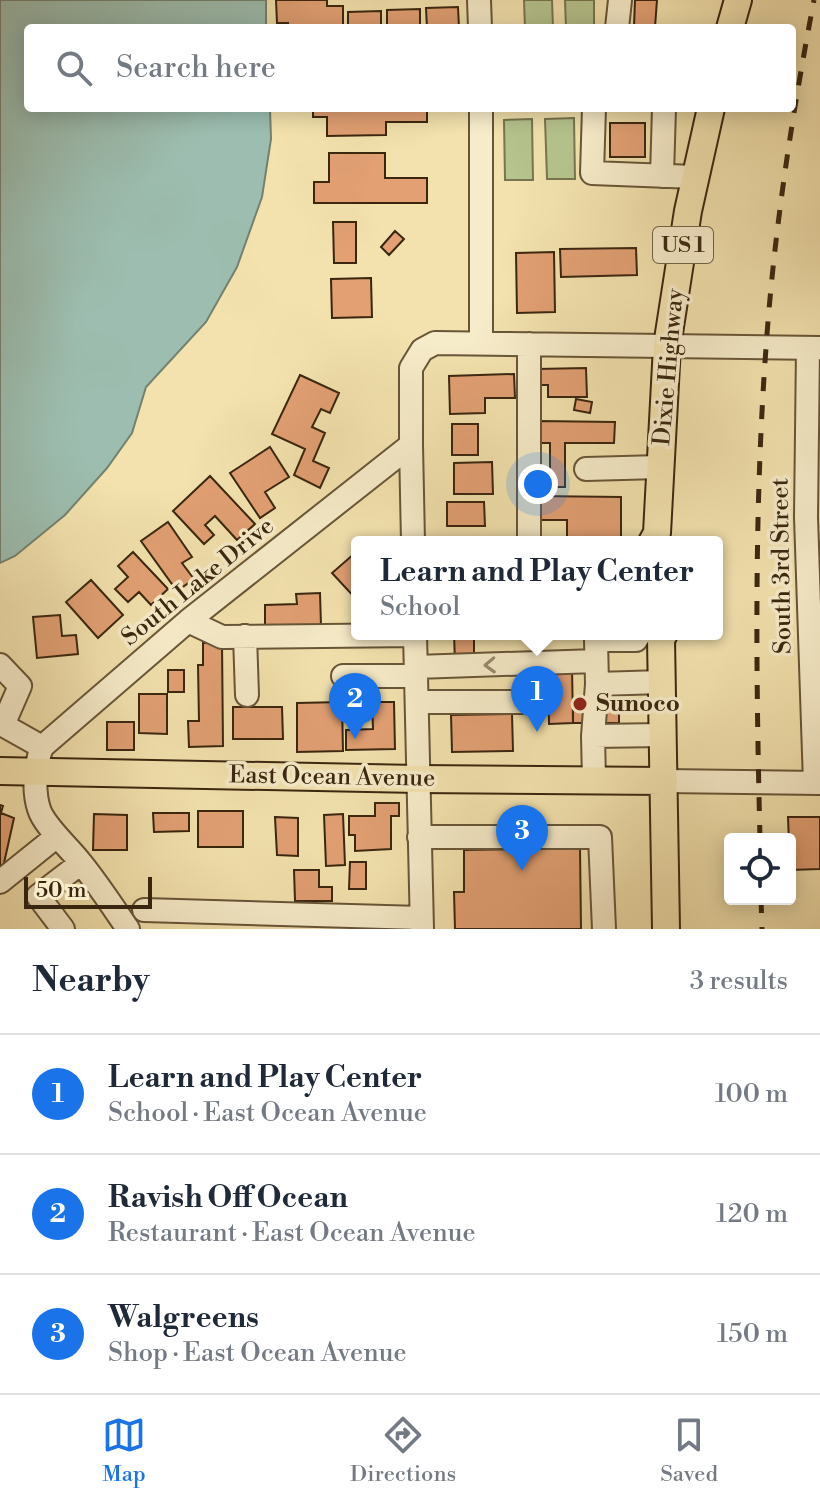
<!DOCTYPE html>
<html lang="en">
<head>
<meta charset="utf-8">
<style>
  body { margin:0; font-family:"Libre Bodoni",serif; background:#f2f2f3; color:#1f2937 }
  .controls { position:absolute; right:24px; bottom:24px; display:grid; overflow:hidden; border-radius:8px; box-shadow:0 4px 20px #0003 }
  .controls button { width:72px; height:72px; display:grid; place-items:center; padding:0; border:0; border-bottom:2px solid #e0e1e3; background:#fff; color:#1f2937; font:40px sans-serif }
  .scale { position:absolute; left:24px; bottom:20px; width:128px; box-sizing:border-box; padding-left:8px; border:4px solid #3a2610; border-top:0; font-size:22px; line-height:28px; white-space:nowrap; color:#3a2610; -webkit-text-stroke:6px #f7ecca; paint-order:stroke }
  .you { position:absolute; left:538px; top:484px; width:28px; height:28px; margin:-20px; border:6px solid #fff; border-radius:50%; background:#1a73e8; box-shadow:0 0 0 12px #1a73e833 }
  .badge { display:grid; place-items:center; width:52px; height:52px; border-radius:50%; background:#1a73e8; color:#fff; font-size:26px; font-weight:700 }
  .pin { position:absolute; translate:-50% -66px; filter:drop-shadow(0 2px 4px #0008) }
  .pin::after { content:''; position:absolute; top:42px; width:28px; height:24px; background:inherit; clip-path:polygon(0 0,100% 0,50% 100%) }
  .popup { position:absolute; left:351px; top:536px; width:372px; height:104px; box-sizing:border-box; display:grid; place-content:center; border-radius:8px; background:#fff; filter:drop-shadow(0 2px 6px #0005); font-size:26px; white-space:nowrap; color:#747a83 }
  .popup b { font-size:30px; color:#1f2937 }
  .popup::after { content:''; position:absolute; left:50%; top:100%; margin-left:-16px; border:16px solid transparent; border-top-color:#fff }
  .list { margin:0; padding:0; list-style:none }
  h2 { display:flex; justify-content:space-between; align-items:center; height:104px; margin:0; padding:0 32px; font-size:34px }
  h2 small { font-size:26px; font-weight:400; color:#747a83 }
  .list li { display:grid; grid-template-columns:52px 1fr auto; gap:24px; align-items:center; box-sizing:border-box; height:120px; padding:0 32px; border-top:2px solid #e0e1e3 }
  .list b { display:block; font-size:30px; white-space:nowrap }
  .list p { margin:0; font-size:26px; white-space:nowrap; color:#747a83 }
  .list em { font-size:26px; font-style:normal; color:#747a83 }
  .icon { flex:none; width:44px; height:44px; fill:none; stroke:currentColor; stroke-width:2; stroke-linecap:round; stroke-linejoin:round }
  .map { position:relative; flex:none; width:820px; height:929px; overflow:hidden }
  .search { position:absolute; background:#fff; box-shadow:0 4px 20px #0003; left:24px; right:24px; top:24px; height:88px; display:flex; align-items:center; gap:20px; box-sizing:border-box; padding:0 28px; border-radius:8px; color:#747a83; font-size:30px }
  .sheet { height:464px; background:#fff }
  nav { display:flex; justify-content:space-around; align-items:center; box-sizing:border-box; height:112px; border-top:2px solid #e0e1e3; background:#fff; font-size:22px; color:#747a83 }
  nav a { display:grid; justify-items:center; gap:4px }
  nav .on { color:#1a73e8 }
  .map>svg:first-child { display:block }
</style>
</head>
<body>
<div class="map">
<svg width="820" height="929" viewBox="0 0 820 929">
  <rect width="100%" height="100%" fill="#f3e2ae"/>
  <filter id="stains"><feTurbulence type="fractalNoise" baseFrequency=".0025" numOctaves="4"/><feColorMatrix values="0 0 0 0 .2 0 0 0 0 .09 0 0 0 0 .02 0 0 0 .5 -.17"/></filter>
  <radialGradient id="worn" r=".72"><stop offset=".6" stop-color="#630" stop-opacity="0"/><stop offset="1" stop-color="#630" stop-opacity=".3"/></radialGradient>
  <path fill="#b6c48e" stroke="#78754f" stroke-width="2" d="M524,0H552L553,28H525Z
    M565,0H594V28H566Z
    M574,118L575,179H547L545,119Z
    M532,119L533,180H505L504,120Z"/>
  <path fill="#9cbdaf" stroke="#75816f" stroke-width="2" d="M0,0H266V28H28V108H270L271,139L262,197L237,267L206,322L146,387L132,433L107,468L65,515L15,556L0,563Z"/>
  <path fill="#e2a073" stroke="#3a2610" stroke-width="2" d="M276,0H327V6H343V28H288V23H277Z
    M635,0H657L655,27L634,26Z
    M458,7L459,28H427L426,8Z
    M420,9V28H387V10Z
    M381,11V28H348V12Z
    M313,108H427V122H386V135L327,136V117H313Z
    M610,123H645V157H610Z
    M329,153H385V178H427V203H314V182H329Z
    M333,222H356V263H334Z
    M395,231L404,239L389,255L381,247Z
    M636,248L637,275L561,277L560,249Z
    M554,252L555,312L517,313L516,253Z
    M371,278L372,317L332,318L331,279Z
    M586,368L587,397H548V385H538L537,369Z
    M514,374L515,398H485V413L450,414L449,376Z
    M300,375L339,393L330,413L321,409L312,427L325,433L313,461L329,468L320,488L294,475L305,449L272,434Z
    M576,399L592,402L590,413L574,410Z
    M538,421L615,422L614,443H565V487H550V443H538Z
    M452,424H478V455H452Z
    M270,447L289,477L265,492L275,508L260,518L230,473Z
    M492,462L493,494H454V463Z
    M210,476L255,524L237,540L215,516L205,525L214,535L204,544L173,511Z
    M536,496L621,497V542H567V520H536Z
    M447,502H484L485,526H447Z
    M168,522L192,557L182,563L194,579L177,591L141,541Z
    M133,552L168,589L151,605L139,592L128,602L115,589L128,577L118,566Z
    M355,553L357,555V600L332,573Z
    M91,580L123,615L98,638L66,602Z
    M320,593L321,626L265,627V605L297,604L296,594Z
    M60,615L62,636L76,635L78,654L37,658L33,617Z
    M454,634H526V638L474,639V662H455Z
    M222,642L223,746L189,747L188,721H199L198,665H203V643Z
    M548,667H572L573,723L549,724Z
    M168,670H184V692H168Z
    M139,694H167V734L139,733Z
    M573,698H619V723H573Z
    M342,702L343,751L297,752V703Z
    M372,702H394L395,749L346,750V730L373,729Z
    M233,707H282L283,739H233Z
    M512,714L513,751L452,752L451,715Z
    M107,722H134V750H107Z
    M375,803H399V816H391V849L355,851V835H349V816H375Z
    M0,805L3,806L1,813L14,818L0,881Z
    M198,811H243V847H198Z
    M153,813H189V831L154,832Z
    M94,814L127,815V850H93Z
    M343,814L345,865L326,866L324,815Z
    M275,817L298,818V856L277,855Z
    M788,817H820V869L790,870Z
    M580,848L581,929H455L454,892H464V850Z
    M350,862H366V889H349Z
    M294,870H319V887H332V901H295Z"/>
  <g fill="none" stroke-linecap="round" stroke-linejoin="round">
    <defs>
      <path id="minor" d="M479,0L480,28
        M617,28L620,0
        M594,108L592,173L695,177
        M662,176L664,108
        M481,343V108
        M529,344V542
        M808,348L806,517L815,783
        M586,469L660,467
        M413,542L411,445V368L422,350L435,343L820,348
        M188,621L222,637L415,635
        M415,634L422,929
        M640,634L636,640H596L597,684L662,682
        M245,636L247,695
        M0,665L20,686L3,725
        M416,667L596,661
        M343,676H416
        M417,702H522
        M0,725H3L42,747
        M593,736L597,684
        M594,780L593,736L663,735
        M664,781L820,783
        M419,837H600L604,929
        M0,882L57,836
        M144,910L421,918
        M63,929L38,896L81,863
        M128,929C113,907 98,884 81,863C70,848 44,826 39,809C33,791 35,765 42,747L188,621L411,445"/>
      <path id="major" d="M730,28L738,0
        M652,542L657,533L667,346L688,211L711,108
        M664,634L661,639L666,929
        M0,771L418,779L664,781"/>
    </defs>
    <use href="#minor" stroke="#685538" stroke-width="26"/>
    <use href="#major" stroke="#3a2610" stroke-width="30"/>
    <use href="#minor" stroke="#f7ecca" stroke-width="22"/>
    <use href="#major" stroke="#f3e2ae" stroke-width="26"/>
    <path stroke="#3a2610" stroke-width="5" stroke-dasharray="14 14" stroke-linecap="butt" d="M760,839C756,676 754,511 766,348C774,232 792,115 814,0
      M761,899L762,929"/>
  </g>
  <defs><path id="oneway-chevron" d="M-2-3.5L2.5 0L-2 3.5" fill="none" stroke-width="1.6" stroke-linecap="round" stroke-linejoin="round" transform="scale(2)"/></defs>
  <use stroke="#98896d" href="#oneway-chevron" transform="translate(490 665) rotate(178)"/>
  <circle fill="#8f2418" stroke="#f7ecca" stroke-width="3" cx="580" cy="704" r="8"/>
  <g text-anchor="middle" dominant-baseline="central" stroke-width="7" stroke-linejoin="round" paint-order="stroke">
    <rect fill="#f7ecca" stroke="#736148" stroke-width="2" x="653" y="227" width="60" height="36" rx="6"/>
    <g font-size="22" font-weight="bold" fill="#3a2610">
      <text x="683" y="245">US 1</text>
    </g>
    <g font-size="24" fill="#3a2610" stroke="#f7ecca">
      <text transform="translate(669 367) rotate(-85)">Dixie Highway</text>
      <text transform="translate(782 566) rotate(-91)">South 3rd Street</text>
      <text transform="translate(198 582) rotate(-39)">South Lake Drive</text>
      <text transform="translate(332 777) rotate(1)">East Ocean Avenue</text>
    </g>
    <g font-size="24" font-weight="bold" fill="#3a2610" stroke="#f7ecca" text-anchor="start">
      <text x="596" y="704">Sunoco</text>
    </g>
  </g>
  <rect width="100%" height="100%" filter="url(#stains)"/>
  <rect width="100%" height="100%" fill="url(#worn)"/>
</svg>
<div class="controls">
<button><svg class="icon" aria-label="locate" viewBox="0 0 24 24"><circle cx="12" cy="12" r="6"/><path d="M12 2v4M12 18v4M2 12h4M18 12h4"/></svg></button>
</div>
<div class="scale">50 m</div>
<div class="you"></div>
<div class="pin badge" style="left:537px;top:732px">1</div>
<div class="popup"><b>Learn and Play Center</b>School</div>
<div class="pin badge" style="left:355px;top:739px">2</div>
<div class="pin badge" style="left:522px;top:871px">3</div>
<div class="search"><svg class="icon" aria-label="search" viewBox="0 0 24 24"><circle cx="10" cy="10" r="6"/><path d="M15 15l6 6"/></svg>Search here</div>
</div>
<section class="sheet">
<h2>Nearby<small>3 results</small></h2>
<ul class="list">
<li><span class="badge">1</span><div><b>Learn and Play Center</b><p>School · East Ocean Avenue</p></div><em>100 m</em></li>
<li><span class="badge">2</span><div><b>Ravish Off Ocean</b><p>Restaurant · East Ocean Avenue</p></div><em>120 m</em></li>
<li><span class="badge">3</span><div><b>Walgreens</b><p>Shop · East Ocean Avenue</p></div><em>150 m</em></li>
</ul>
</section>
<nav>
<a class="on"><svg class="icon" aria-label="map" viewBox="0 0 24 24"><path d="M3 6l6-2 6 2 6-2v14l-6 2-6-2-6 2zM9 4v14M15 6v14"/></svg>Map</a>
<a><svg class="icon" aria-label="directions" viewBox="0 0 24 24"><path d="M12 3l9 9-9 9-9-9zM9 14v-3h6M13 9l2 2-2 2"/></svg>Directions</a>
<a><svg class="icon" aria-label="saved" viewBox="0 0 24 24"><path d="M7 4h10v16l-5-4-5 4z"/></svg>Saved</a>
</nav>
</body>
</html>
